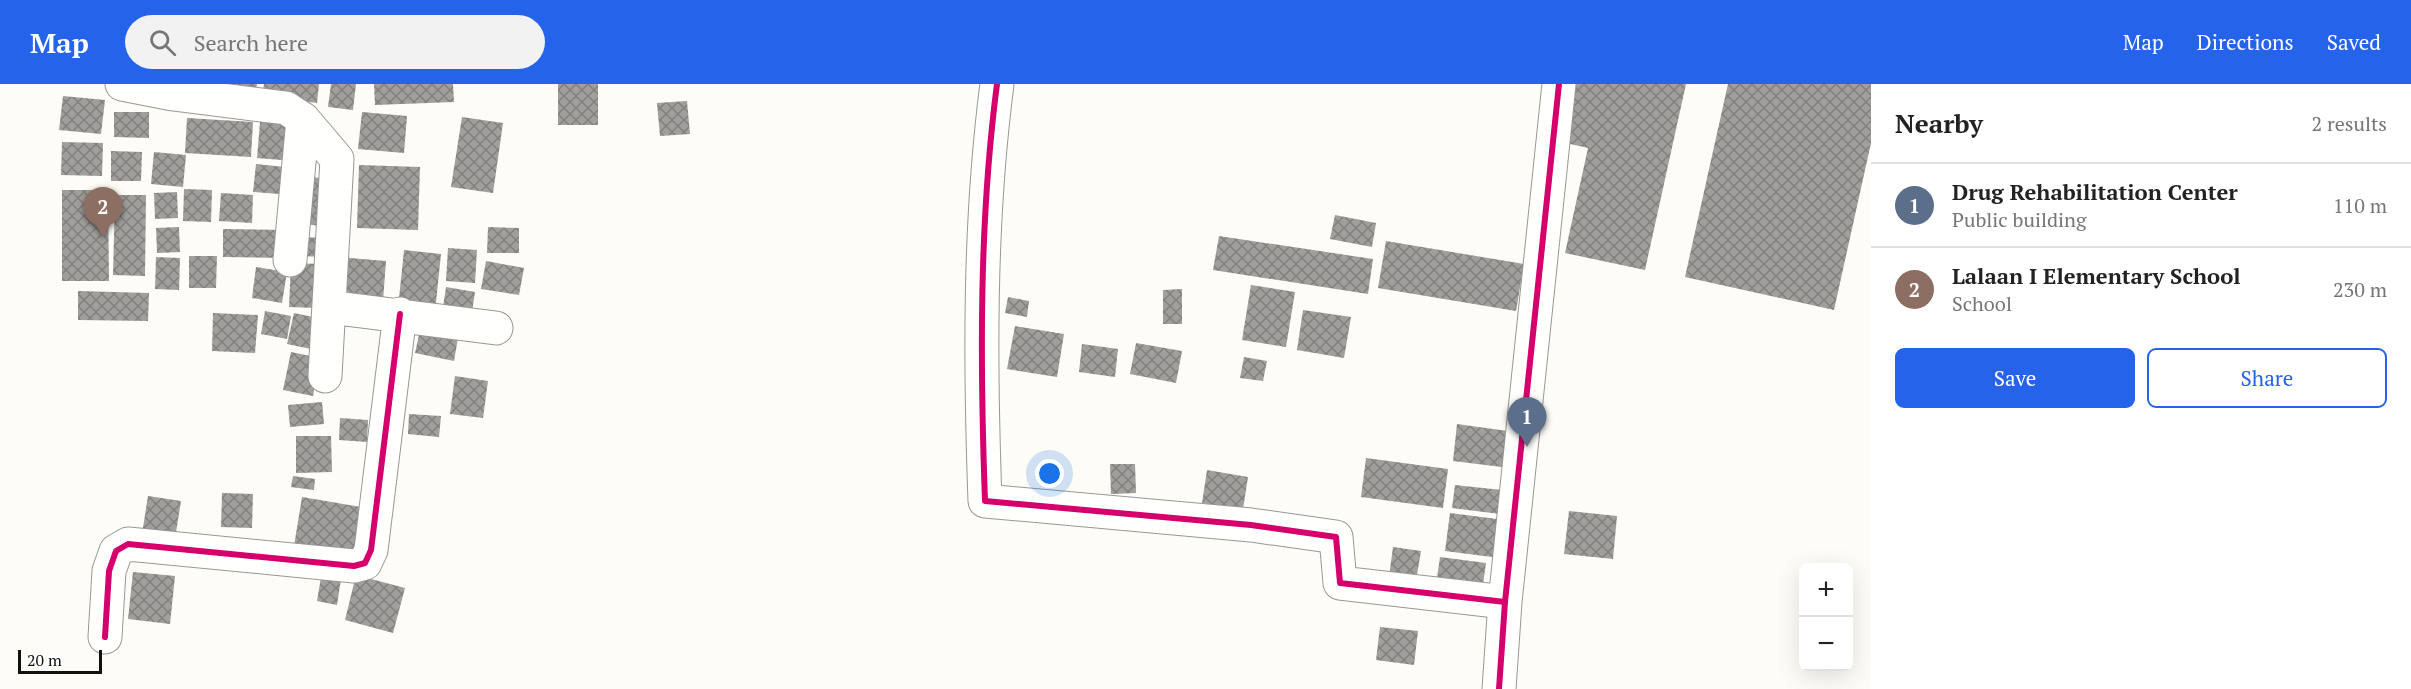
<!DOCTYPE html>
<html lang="en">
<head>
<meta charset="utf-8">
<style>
  body { margin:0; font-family:"PT Serif",serif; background:#f2f2f2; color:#222 }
  .controls { position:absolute; right:18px; bottom:18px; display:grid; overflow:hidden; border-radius:9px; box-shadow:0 6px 24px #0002 }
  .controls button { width:54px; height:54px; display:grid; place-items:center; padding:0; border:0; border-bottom:2px solid #e0e0e0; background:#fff; color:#222; font:30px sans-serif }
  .scale { position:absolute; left:18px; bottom:15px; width:84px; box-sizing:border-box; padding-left:6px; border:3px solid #111; border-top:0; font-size:16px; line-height:21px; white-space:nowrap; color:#111; -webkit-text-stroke:4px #fff; paint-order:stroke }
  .you { position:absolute; left:1050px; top:390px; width:21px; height:21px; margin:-15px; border:4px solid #fff; border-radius:50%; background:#1a73e8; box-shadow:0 0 0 9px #1a73e833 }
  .badge { display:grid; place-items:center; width:39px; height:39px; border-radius:50%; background:#2563eb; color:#fff; font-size:20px; font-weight:700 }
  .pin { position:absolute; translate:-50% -50px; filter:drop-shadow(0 2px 3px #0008) }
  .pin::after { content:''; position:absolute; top:32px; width:21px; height:18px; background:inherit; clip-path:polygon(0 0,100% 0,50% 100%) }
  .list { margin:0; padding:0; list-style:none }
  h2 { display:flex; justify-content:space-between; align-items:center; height:78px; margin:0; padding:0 24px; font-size:26px }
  h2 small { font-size:20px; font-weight:400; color:#767676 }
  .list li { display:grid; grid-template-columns:39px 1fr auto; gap:18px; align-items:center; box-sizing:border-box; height:84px; padding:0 24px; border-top:2px solid #e0e0e0 }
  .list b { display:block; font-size:22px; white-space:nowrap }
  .list p { margin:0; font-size:20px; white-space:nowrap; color:#767676 }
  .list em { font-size:20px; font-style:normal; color:#767676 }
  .actions { display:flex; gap:12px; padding:18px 24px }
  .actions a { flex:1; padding:14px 0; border:2px solid #2563eb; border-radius:9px; text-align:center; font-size:21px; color:#2563eb }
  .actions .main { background:#2563eb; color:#fff }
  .icon { flex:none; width:33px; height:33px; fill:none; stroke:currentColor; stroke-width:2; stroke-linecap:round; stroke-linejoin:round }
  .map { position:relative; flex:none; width:1871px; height:605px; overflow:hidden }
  header { display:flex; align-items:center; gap:36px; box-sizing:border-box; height:84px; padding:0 30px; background:#2563eb; color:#fff }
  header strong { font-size:28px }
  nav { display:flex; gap:33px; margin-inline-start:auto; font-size:21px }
  .search { width:420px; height:54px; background:#f2f2f2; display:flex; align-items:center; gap:15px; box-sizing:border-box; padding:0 21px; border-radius:33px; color:#767676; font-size:22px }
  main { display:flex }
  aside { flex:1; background:#fff }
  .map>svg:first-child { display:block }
</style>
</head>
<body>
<header>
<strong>Map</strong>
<div class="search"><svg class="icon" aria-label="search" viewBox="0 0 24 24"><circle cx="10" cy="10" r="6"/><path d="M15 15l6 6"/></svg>Search here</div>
<nav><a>Map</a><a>Directions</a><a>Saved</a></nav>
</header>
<main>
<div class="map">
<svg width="1871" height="605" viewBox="0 0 1871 605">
  <defs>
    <pattern id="building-cross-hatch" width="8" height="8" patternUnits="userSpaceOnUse" patternTransform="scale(1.5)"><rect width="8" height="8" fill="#a19f9c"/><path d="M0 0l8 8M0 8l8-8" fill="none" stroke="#82807e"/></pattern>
  </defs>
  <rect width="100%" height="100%" fill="#fdfcf7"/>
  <path fill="url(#building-cross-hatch)" d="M210,0H257L256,6Z
    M264,0H319L317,19L262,12Z
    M331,0H356L353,26L328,23Z
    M374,0H453L454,18L375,21Z
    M558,0H598V41H558Z
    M1569,0H1686L1645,186L1565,169L1588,64L1557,57Z
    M1728,0H1871V59L1834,226L1685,193Z
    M63,12L105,16L101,50L59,46Z
    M687,17L690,50L660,52L657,19Z
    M114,28H149V54L114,53Z
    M362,28L407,32L404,69L358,65Z
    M462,33L503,39L493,109L451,103Z
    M187,34L253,38L251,73L185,69Z
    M260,38L296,41L294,77L257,74Z
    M62,58L103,59L102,92L61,91Z
    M111,67L142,68L141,97H111Z
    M154,68L186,71L183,103L151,100Z
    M256,80L294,84L292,111L253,108Z
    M359,81L420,83L418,146L357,144Z
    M310,93L333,95L328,143L305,140Z
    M184,105L212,106L211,138L183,137Z
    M62,106H108L109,197H62Z
    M177,108L178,134L155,135L154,109Z
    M221,109L253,111L252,139L219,137Z
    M115,111H146L145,192L113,191Z
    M1335,131L1376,139L1372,163L1330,155Z
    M179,143L180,168L157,169L156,144Z
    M488,143L519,144V169H487Z
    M223,145L288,146V174L223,173Z
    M1219,152L1373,175L1368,210L1213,186Z
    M300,153L326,154L325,173L299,172Z
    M1386,157L1524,180L1516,227L1378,204Z
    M448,164L477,166L475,199L446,197Z
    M404,166L441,170L435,228L398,224Z
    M189,172H217L216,204H189Z
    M156,173L180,174L179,206L155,205Z
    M338,173L386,177L383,217L336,214Z
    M486,177L524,184L519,211L481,205Z
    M291,179L320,180L318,224L289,223Z
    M256,183L287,188L282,219L252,214Z
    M1251,201L1295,208L1286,263L1242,256Z
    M446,203L475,208L471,234L442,230Z
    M1182,205V240H1163V206Z
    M78,207L149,209L148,237L78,236Z
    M1008,213L1029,217L1027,233L1005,229Z
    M1303,226L1351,233L1344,274L1297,266Z
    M265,227L291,232L287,255L261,250Z
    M213,229L258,231L255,269L212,267Z
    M294,229L318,234L311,265L287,260Z
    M1015,242L1064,250L1057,293L1007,285Z
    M420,246L458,254L454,277L415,269Z
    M1136,259L1182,267L1176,299L1130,290Z
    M1082,260L1118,265L1115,293L1079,288Z
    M291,268L320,274L313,312L283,306Z
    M1244,273L1267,277L1263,297L1240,294Z
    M455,292L488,297L483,334L450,330Z
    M322,318L324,340L290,343L288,321Z
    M409,330L441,332L439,353L408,350Z
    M340,334L368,336L367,358L339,356Z
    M1457,340L1515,348L1510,384L1453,377Z
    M296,352H331L332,388L296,389Z
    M1366,374L1448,385L1443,424L1361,413Z
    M1110,380H1135L1136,409L1111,410Z
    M1207,386L1248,393L1243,425L1202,419Z
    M293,392L315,395L314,406L291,403Z
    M1455,401L1511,407L1508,431L1452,424Z
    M222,409L253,410L252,444L221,443Z
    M148,412L181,417L175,455L142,450Z
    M302,413L367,424L359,473L294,462Z
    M1569,427L1617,432L1613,475L1564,470Z
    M1450,429L1505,436L1500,474L1445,467Z
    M1393,463L1421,467L1416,497L1389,493Z
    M1440,473L1486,479L1481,514L1435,508Z
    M133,488L175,492L170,540L128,535Z
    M356,491L405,504L393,549L345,536Z
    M321,493L341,495L337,521L317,517Z
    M1380,543L1418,547L1414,581L1376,576Z"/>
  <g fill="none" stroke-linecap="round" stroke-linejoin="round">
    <defs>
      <path id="street" d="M122,0L173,10L286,24L303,35L290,176
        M997,0C979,138 980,278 985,417L1251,441L1336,453L1340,499L1505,518
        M303,35L337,75L325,292
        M329,223L496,244
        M105,553L109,487L116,467L128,460L354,482L365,479L371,466L400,230
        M1499,605L1505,518L1559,0"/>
    </defs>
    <use href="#street" stroke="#979795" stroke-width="35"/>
    <use href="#street" stroke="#fffffe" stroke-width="33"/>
    <defs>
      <path id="cycleway" d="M997,0C979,138 980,278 985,417L1251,441L1336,453L1340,499L1505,518
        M105,553L109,487L116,467L128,460L354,482L365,479L371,466L400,230
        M1499,605L1505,518L1559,0"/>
    </defs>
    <use href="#cycleway" stroke="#fff" stroke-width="10"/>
    <use href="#cycleway" stroke="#d6006c" stroke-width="6"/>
  </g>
</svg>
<div class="controls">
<button>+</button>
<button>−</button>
</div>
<div class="scale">20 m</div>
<div class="you"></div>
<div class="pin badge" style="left:1527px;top:363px;background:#5c6f8a">1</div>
<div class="pin badge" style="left:103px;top:153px;background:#8d6e63">2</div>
</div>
<aside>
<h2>Nearby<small>2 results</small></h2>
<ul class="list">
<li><span class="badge" style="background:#5c6f8a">1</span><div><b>Drug Rehabilitation Center</b><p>Public building</p></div><em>110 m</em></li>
<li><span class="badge" style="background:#8d6e63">2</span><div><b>Lalaan I Elementary School</b><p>School</p></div><em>230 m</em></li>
</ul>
<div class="actions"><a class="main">Save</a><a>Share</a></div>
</aside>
</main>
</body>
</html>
